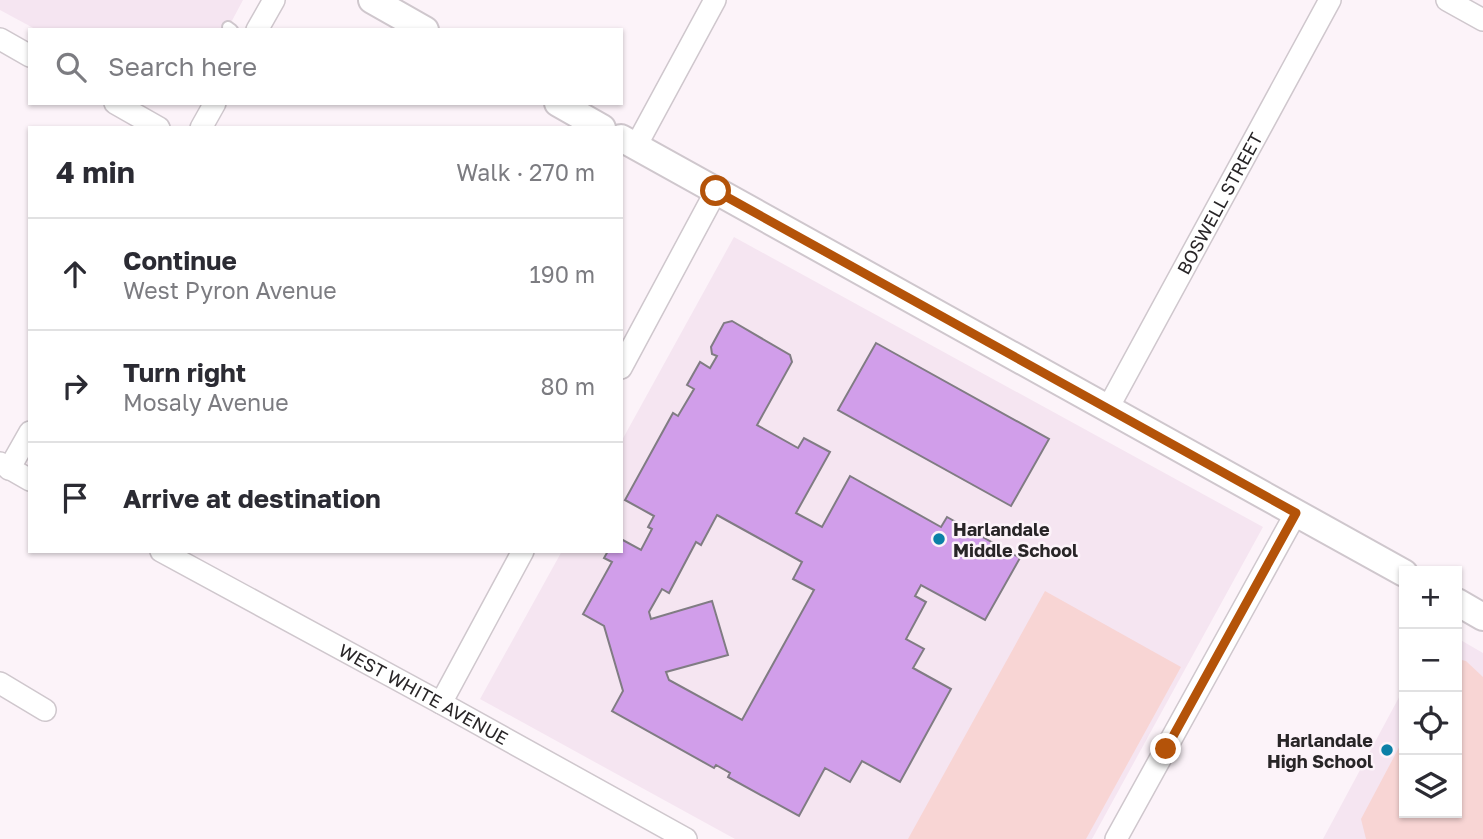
<!DOCTYPE html>
<html lang="en">
<head>
<meta charset="utf-8">
<style>
  body { margin:0; font-family:"Golos Text",sans-serif; background:#f7f7f7; color:#2b2b33 }
  .controls { position:absolute; right:21px; bottom:21px; display:grid; overflow:hidden; border-radius:0px; box-shadow:0 2px 5px #0004 }
  .controls button { width:63px; height:63px; display:grid; place-items:center; padding:0; border:0; border-bottom:2px solid #e1e1e2; background:#fff; color:#2b2b33; font:35px sans-serif }
  .stop { position:absolute; width:21px; height:21px; margin:-16px; border:5px solid #b45309; border-radius:50%; background:#fff }
  .stop.end { background:#b45309; border-color:#fff; box-shadow:0 2px 7px #0008 }
  .list { margin:0; padding:0; list-style:none }
  h2 { display:flex; justify-content:space-between; align-items:center; height:91px; margin:0; padding:0 28px; font-size:30px }
  h2 small { font-size:23px; font-weight:400; color:#7c7c81 }
  .list li { display:grid; grid-template-columns:46px 1fr auto; gap:21px; align-items:center; box-sizing:border-box; height:112px; padding:0 28px; border-top:2px solid #e1e1e2 }
  .list b { display:block; font-size:26px; white-space:nowrap }
  .list p { margin:0; font-size:23px; white-space:nowrap; color:#7c7c81 }
  .list em { font-size:23px; font-style:normal; color:#7c7c81 }
  .icon { flex:none; width:38px; height:38px; fill:none; stroke:currentColor; stroke-width:2; stroke-linecap:round; stroke-linejoin:round }
  .map { position:relative; flex:none; width:1483px; height:839px; overflow:hidden }
  .search { position:absolute; background:#fff; box-shadow:0 2px 5px #0004; left:28px; top:28px; width:595px; height:77px; display:flex; align-items:center; gap:18px; box-sizing:border-box; padding:0 24px; border-radius:0px; color:#7c7c81; font-size:26px }
  .panel { position:absolute; background:#fff; box-shadow:0 2px 5px #0004; left:28px; top:126px; width:595px; height:427px; border-radius:0px }
  .map>svg:first-child { display:block }
</style>
</head>
<body>
<div class="map">
<svg width="1483" height="839" viewBox="0 0 1483 839">
  <rect width="100%" height="100%" fill="#fcf3f9"/>
  <path fill="#f5e5f1" d="M0,0H243L227,30H37L0,10Z
    M734,237L1263,527L1092,839H735L480,699L562,551H621V442Z
    M1457,638L1483,653V839H1323L1404,688V813H1457Z"/>
  <path fill="#f8d5d4" d="M1045,591L1181,667L1086,839H908Z
    M1457,659L1466,661L1483,677V839H1366L1361,819L1404,738V813H1457Z"/>
  <path fill="#d19eea" stroke="#807c83" stroke-width="2" fill-rule="evenodd" d="M732,321L790,355L792,362L757,425L798,448L804,438L830,452L796,513L822,527L850,476L941,527L947,517L1020,558L985,620L921,585L915,596L926,602L906,639L924,649L913,668L951,689L900,782L862,761L850,782L825,768L799,816L728,777L730,773L716,765L714,768L612,711L623,691L604,626L583,614L612,562L604,558L608,551H621V539L641,550L652,529L648,527L654,516L625,500L673,413L678,416L694,389L687,385L700,362L710,368L717,356L712,354L711,347L724,323ZM717,515L802,562L793,579L814,590L742,720L669,680L666,672L728,655L712,601L651,619L649,612L662,589L669,593L696,542L701,545Z
    M876,343L1049,439L1011,506L838,410Z"/>
  <g fill="none" stroke-linecap="round" stroke-linejoin="round">
    <defs>
      <path id="service" d="M228,27L232,30"/>
      <g id="minor">
        <path d="M1447,0L1483,20"/>
        <path d="M257,30L274,0"/>
        <path d="M0,39L30,56"/>
        <path d="M115,103L159,128"/>
        <path d="M201,128L215,103"/>
        <path d="M636,146L715,0"/>
        <path d="M621,368L716,191"/>
        <path id="s1" d="M1108,408L1330,0"/>
        <path d="M0,463L30,480"/>
        <path d="M9,469L30,432"/>
        <path id="s2" d="M161,551L441,703L686,839"/>
        <path d="M0,683L45,710"/>
        <path d="M441,703L523,551"/>
        <path d="M1116,839L1296,513"/>
      </g>
      <path id="tertiary" d="M372,0L425,30
        M558,103L602,128
        M621,138L1404,573
        M1457,602L1483,617"/>
    </defs>
    <use href="#service" stroke="#cfc7cd" stroke-width="14"/>
    <use href="#minor" stroke="#cfc7cd" stroke-width="24"/>
    <use href="#tertiary" stroke="#cfc7cd" stroke-width="30"/>
    <use href="#service" stroke="#fff" stroke-width="10"/>
    <use href="#minor" stroke="#fff" stroke-width="21"/>
    <use href="#tertiary" stroke="#fff" stroke-width="26"/>
  </g>
  <g fill="none" stroke-linecap="round" stroke-linejoin="round">
    <path stroke="#b45309" stroke-width="9" d="M716,191L1296,513L1166,749"/>
  </g>
  <g fill="#0b80a7" stroke="#fcf3f9" stroke-width="2.5">
    <circle cx="939" cy="539" r="7"/>
    <circle cx="1387" cy="750" r="7"/>
  </g>
  <g text-anchor="middle" dominant-baseline="central" stroke-width="5" stroke-linejoin="round" paint-order="stroke">
    <g font-size="18" fill="#282527" stroke="#fcf3f9">
      <text stroke="none"><textPath href="#s1" startOffset="233">BOSWELL STREET</textPath></text>
      <text stroke="none"><textPath href="#s2" startOffset="299">WEST WHITE AVENUE</textPath></text>
    </g>
    <g font-size="18" font-weight="bold" fill="#282527" stroke="#fcf3f9" text-anchor="start">
      <text x="953" y="529">Harlandale<tspan x="953" dy="21">Middle School</tspan></text>
      <text x="1373" y="740" text-anchor="end">Harlandale<tspan x="1373" dy="21">High School</tspan></text>
    </g>
  </g>
</svg>
<div class="controls">
<button>+</button>
<button>−</button>
<button><svg class="icon" aria-label="locate" viewBox="0 0 24 24"><circle cx="12" cy="12" r="6"/><path d="M12 2v4M12 18v4M2 12h4M18 12h4"/></svg></button>
<button><svg class="icon" aria-label="layers" viewBox="0 0 24 24"><path d="M12 4l9 5-9 5-9-5zM3 14l9 5 9-5"/></svg></button>
</div>
<div class="stop" style="left:716px;top:191px"></div>
<div class="stop end" style="left:1166px;top:749px"></div>
<div class="search"><svg class="icon" aria-label="search" viewBox="0 0 24 24"><circle cx="10" cy="10" r="6"/><path d="M15 15l6 6"/></svg>Search here</div>
<section class="panel">
<h2>4 min<small>Walk · 270 m</small></h2>
<ul class="list">
<li><svg class="icon" aria-label="ahead" viewBox="0 0 24 24"><path d="M12 20V5M6 11l6-6 6 6"/></svg><div><b>Continue</b><p>West Pyron Avenue</p></div><em>190 m</em></li>
<li><svg class="icon" aria-label="right" viewBox="0 0 24 24"><path d="M7 20v-9h11M14 6l5 5-5 5"/></svg><div><b>Turn right</b><p>Mosaly Avenue</p></div><em>80 m</em></li>
<li><svg class="icon" aria-label="arrive" viewBox="0 0 24 24"><path d="M6 21V4h12l-3 4 3 4H6"/></svg><div><b>Arrive at destination</b></div></li>
</ul>
</section>
</div>
</body>
</html>
